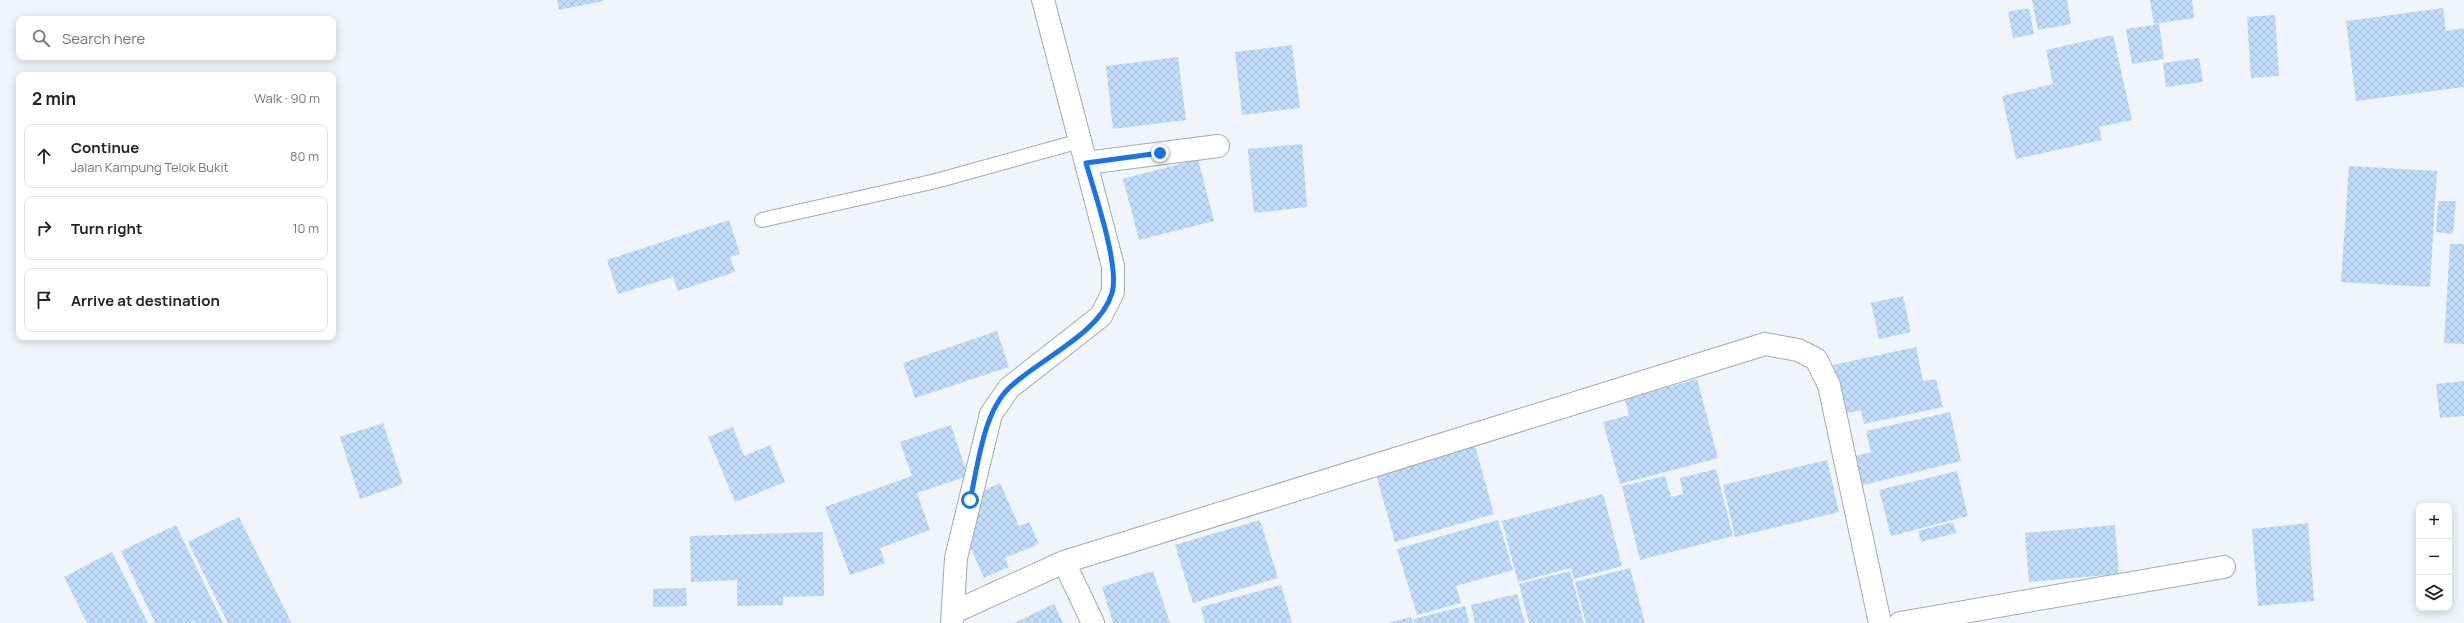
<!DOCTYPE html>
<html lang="en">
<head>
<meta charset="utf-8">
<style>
  body { margin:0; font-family:Manrope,sans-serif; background:#f6f6f6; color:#222 }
  .controls { position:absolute; right:12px; bottom:12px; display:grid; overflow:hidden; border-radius:8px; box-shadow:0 2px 10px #0003 }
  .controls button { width:36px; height:36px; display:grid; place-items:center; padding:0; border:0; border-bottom:1px solid #e0e0e0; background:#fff; color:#222; font:20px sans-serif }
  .stop { position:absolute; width:12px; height:12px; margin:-9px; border:3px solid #1a73e8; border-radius:50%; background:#fff }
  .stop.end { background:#1a73e8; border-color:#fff; box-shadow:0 1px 4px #0008 }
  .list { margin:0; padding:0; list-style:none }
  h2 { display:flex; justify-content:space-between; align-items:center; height:52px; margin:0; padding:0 16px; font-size:17px }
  h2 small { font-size:13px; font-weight:400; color:#767676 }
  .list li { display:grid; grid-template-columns:26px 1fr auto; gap:12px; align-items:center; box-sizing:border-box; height:64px; margin:0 8px 8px; padding:0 8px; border:1px solid #e0e0e0; border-radius:8px }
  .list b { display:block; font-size:15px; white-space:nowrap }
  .list p { margin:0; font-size:13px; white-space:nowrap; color:#767676 }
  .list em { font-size:13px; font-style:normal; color:#767676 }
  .icon { flex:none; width:22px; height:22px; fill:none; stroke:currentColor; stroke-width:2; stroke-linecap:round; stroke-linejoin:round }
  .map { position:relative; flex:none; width:2464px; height:623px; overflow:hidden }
  .search { position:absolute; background:#fff; box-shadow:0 2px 10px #0003; left:16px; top:16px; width:320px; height:44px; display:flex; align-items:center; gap:10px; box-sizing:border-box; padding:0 14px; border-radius:8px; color:#767676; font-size:15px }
  .panel { position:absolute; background:#fff; box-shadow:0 2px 10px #0003; left:16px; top:72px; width:320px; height:268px; border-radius:8px }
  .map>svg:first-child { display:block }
</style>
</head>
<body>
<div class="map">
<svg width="2464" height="623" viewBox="0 0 2464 623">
  <defs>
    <pattern id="building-cross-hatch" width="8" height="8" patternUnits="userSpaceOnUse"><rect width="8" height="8" fill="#c1ddfb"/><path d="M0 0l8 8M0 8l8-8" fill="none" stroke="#a6bed7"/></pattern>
  </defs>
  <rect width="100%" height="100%" fill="#eff5fb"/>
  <path fill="url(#building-cross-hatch)" d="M557,0H603V1L559,10Z
    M2032,0H2067L2071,24L2038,30Z
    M2150,0H2192L2194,18L2159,23L2164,59L2132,64L2126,29L2154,25Z
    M2029,8L2034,34L2013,38L2008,12Z
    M2443,8L2446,31L2464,28V87L2356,101L2346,21Z
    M2275,15L2279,76L2251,78L2247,17Z
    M2113,35L2132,120L2099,127L2102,140L2016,159L2002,96L2053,84L2046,50Z
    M1292,45L1300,108L1242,115L1235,52Z
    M1178,57L1186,120L1113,129L1106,66Z
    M2199,58L2203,82L2166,87L2163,63Z
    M1302,144L1307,207L1254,213L1248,149Z
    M1198,159L1214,221L1139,240L1123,179Z
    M2349,166L2437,171L2430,287L2341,282Z
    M2438,201H2456L2453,234L2436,232Z
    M729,220L740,254L730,257L735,272L678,291L673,277L618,294L607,260Z
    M2450,244H2464V344L2444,343Z
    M1903,296L1911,332L1879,339L1871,303Z
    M997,331L1009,367L915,398L903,363Z
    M1916,347L1923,381L1936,379L1943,407L1864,424L1861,410L1844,414L1833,365Z
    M1697,379L1718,458L1620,484L1603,422L1629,415L1625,399Z
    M2464,381V416L2440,418L2436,384Z
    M1950,412L1961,461L1859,486L1852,457L1871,452L1866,431Z
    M383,423L403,484L360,499L340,437Z
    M951,425L968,476L917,493L930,530L880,548L885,563L850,575L825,507L912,476L900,442Z
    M733,427L744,456L770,445L785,482L735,502L708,437Z
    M1475,446L1494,514L1395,542L1376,474Z
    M1827,460L1839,512L1735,537L1723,485Z
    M1716,469L1733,536L1640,560L1622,486L1665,476L1671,497L1683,494L1680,478Z
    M1957,471L1968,516L1891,536L1879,490Z
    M1000,483L1019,526L1029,522L1039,544L1005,558L1009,567L984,578L970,546L977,494Z
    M1603,494L1622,566L1574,579L1571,568L1518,582L1502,521Z
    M239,517L291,622L290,623H228L188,542Z
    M1260,520L1278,578L1193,603L1175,545Z
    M1498,520L1513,570L1456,586L1461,603L1417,615L1397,549Z
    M1953,522L1956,533L1921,542L1918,531Z
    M2308,523L2314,601L2258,606L2252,529Z
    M176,525L223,623H196L195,621L190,623H155L121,551Z
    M2115,525L2119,574L2029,582L2025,533Z
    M823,532L824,596L783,597V605L737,606V580L691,582L690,536Z
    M112,552L148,623H87L64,577Z
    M1630,568L1645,623H1586L1575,582Z
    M1153,571L1170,623H1113L1102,587Z
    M1570,571L1584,623H1529L1519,584Z
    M1281,585L1292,623H1205L1201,607Z
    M686,588L687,606L653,607V589Z
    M1517,594L1525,623H1475L1471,605Z
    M1054,604L1063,623H1014Z
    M1465,606L1469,623H1414L1413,619Z
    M1411,617L1413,623H1388Z"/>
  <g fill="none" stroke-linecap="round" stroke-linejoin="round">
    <defs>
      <path id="lane" d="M762,220L936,181L1080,141"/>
      <path id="street" d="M1086,163L1218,146
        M1064,562L1093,623
        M954,612L1064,562L1765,344L1798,350L1816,359L1829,385L1880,623
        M952,623L956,558L991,414L1009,388L1101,316L1113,292V266L1043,0
        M1900,623L2224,567"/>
    </defs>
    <use href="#lane" stroke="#a4aaaf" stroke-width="16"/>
    <use href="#street" stroke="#a4aaaf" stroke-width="24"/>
    <use href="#lane" stroke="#fff" stroke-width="14"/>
    <use href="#street" stroke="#fff" stroke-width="22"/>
  </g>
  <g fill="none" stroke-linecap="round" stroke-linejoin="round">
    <path stroke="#1a73e8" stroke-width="5" d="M970,500C978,466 983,413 1009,388C1039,359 1100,334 1112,293C1120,266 1094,191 1086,163L1160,153"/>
  </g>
</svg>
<div class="controls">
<button>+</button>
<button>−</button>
<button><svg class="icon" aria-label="layers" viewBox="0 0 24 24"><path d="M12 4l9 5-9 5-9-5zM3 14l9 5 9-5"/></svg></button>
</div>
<div class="stop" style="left:970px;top:500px"></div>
<div class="stop end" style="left:1160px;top:153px"></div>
<div class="search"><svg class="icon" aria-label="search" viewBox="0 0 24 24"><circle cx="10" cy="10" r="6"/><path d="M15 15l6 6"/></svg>Search here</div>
<section class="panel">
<h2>2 min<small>Walk · 90 m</small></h2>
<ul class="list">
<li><svg class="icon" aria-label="ahead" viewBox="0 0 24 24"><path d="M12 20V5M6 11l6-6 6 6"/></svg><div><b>Continue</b><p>Jalan Kampung Telok Bukit</p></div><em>80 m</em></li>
<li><svg class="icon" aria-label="right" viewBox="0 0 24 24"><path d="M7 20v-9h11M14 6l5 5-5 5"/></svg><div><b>Turn right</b></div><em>10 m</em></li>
<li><svg class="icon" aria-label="arrive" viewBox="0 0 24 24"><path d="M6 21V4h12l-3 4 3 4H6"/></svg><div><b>Arrive at destination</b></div></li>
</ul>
</section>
</div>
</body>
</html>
